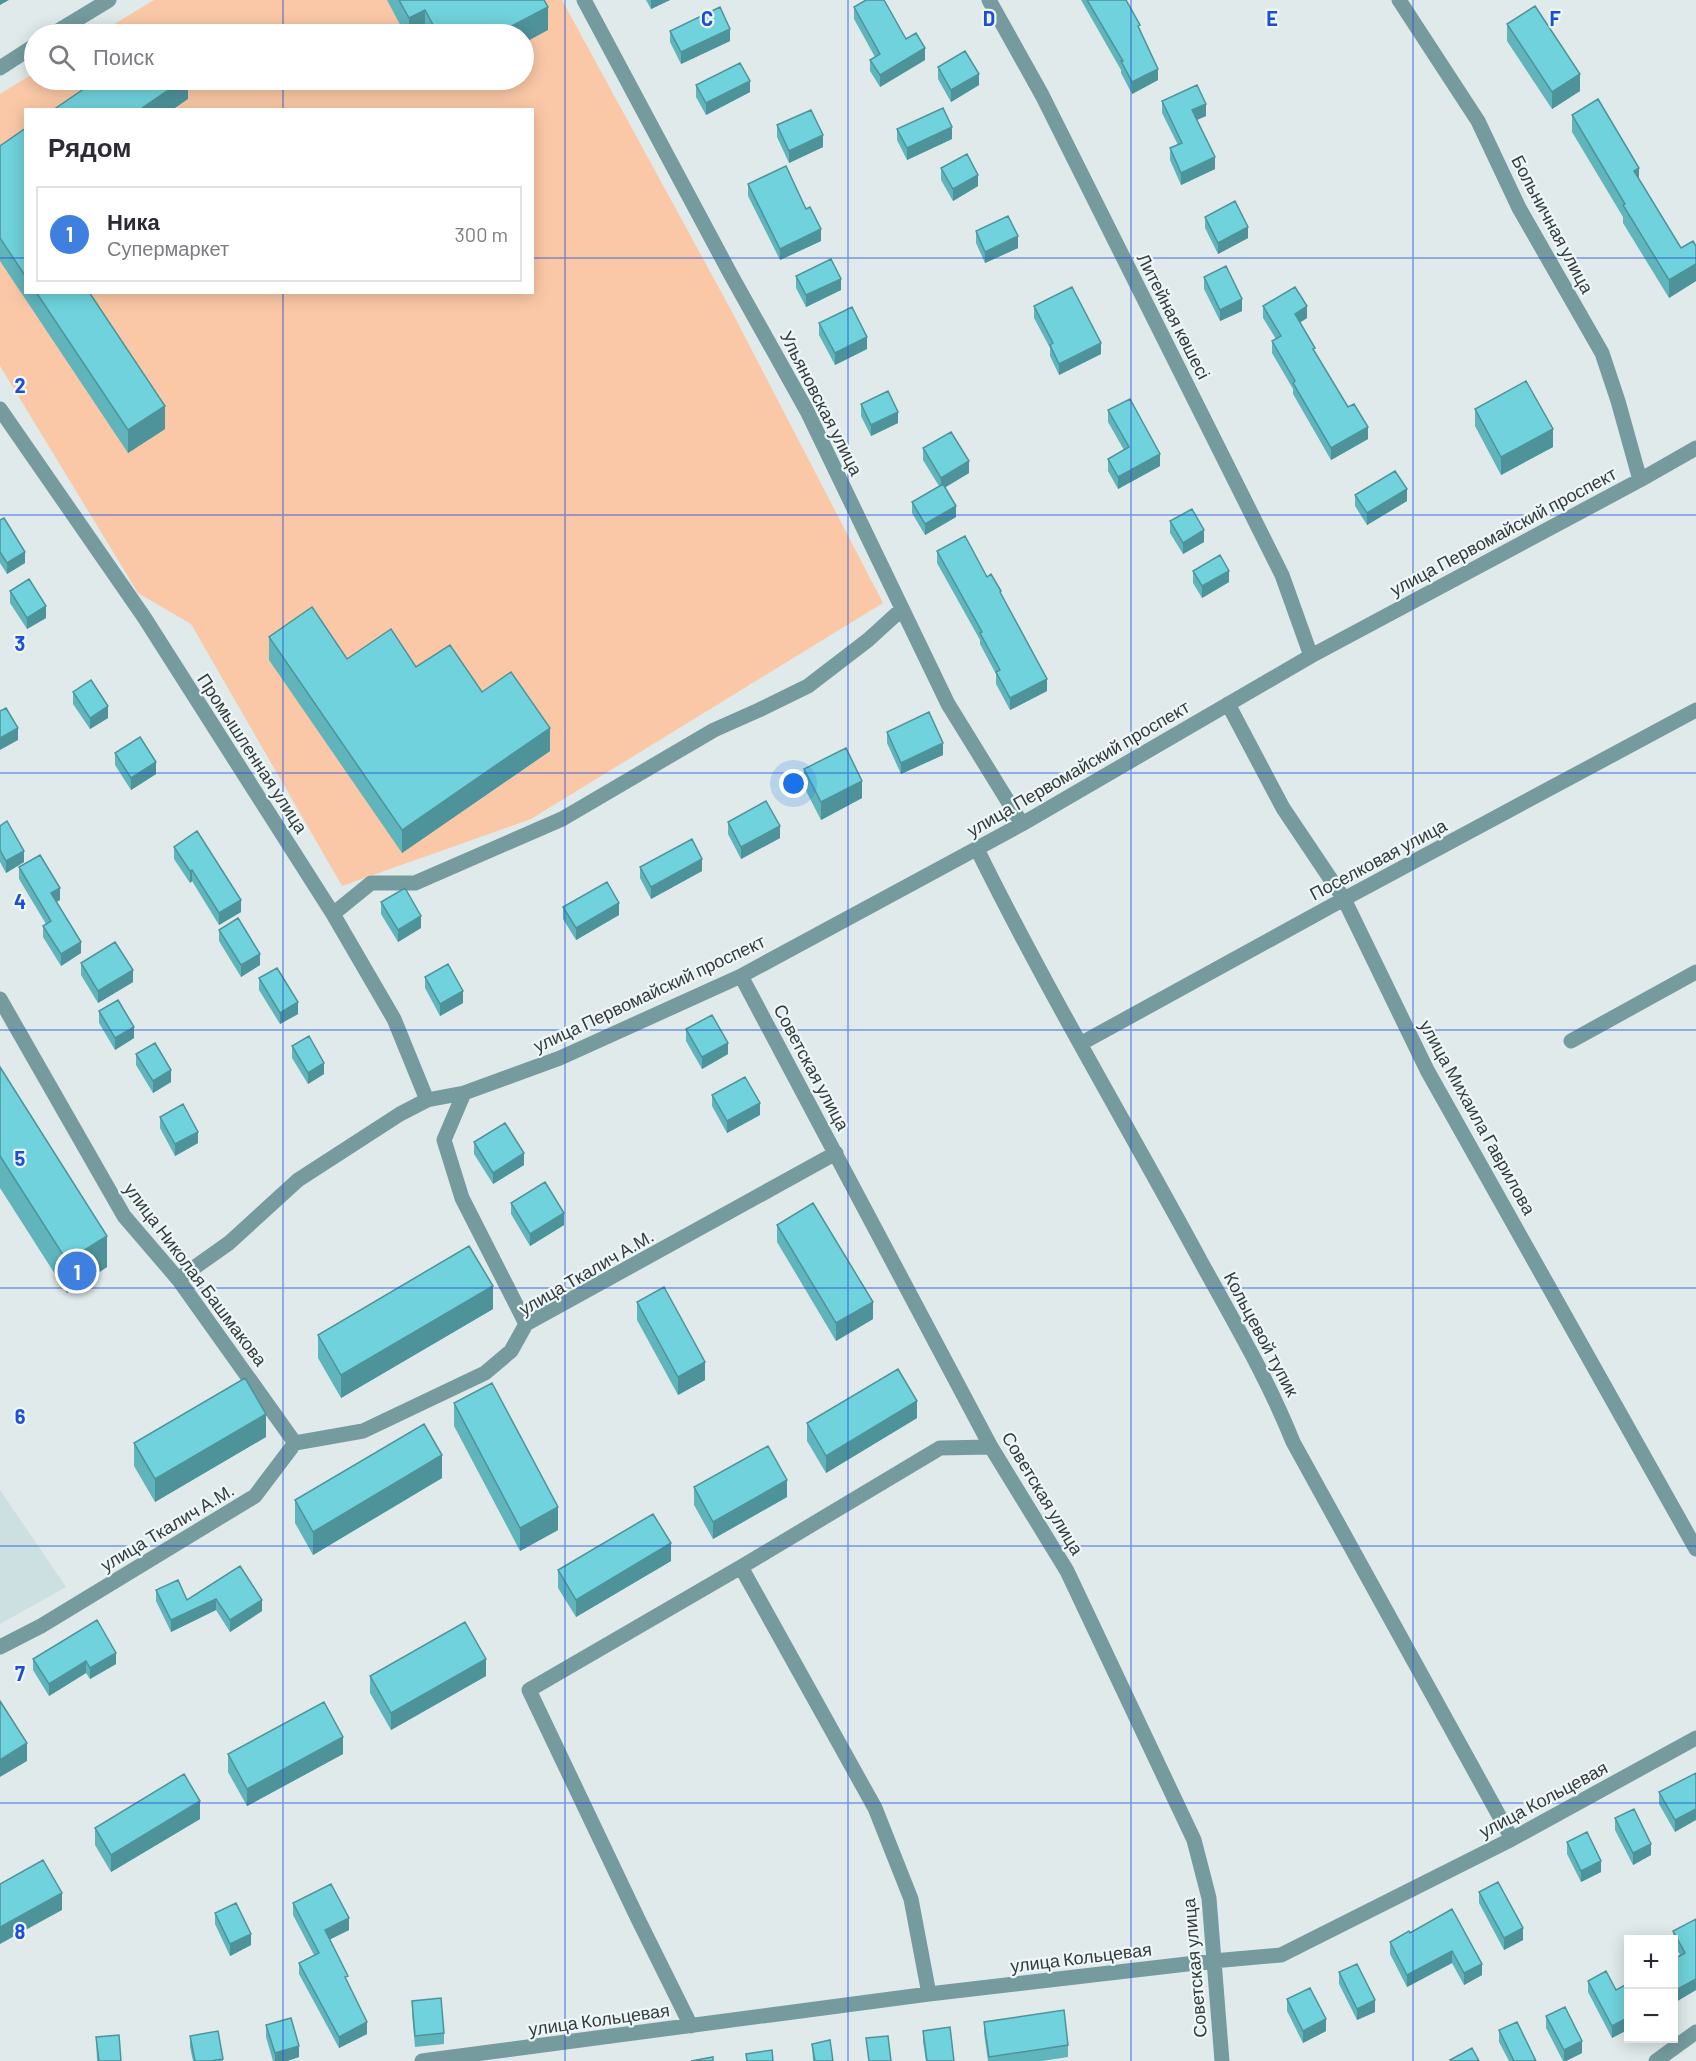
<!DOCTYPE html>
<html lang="ru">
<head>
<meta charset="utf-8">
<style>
  body { margin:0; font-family:Barlow,sans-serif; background:#f2f2f3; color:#2b2b33 }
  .controls { position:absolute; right:18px; bottom:18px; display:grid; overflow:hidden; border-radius:0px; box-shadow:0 3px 15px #0003 }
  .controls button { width:54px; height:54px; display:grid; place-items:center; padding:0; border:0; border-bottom:2px solid #e1e1e2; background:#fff; color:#2b2b33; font:30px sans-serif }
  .you { position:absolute; left:794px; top:784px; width:21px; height:21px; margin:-15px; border:4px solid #fff; border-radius:50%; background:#1a73e8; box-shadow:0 0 0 9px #1a73e833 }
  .badge { display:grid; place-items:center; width:39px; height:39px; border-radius:50%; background:#7c3aed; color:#fff; font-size:20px; font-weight:700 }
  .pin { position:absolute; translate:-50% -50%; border:3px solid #fff; box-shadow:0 2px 6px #0006 }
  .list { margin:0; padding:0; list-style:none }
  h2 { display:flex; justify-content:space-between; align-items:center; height:78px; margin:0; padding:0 24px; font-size:26px }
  h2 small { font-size:20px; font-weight:400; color:#7c7c81 }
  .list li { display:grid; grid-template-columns:39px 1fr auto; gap:18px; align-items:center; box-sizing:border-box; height:96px; margin:0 12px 12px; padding:0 12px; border:2px solid #e1e1e2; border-radius:0px }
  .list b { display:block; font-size:22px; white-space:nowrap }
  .list p { margin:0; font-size:20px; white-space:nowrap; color:#7c7c81 }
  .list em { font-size:20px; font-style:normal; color:#7c7c81 }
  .icon { flex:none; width:33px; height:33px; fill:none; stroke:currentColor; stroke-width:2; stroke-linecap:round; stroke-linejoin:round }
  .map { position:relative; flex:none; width:1696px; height:2061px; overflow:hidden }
  .search { position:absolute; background:#fff; box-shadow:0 3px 15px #0003; left:24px; top:24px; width:510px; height:66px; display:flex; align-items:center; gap:15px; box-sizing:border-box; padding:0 21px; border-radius:33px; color:#7c7c81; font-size:22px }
  .panel { position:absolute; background:#fff; box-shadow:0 3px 15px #0003; left:24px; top:108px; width:510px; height:186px; border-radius:0px }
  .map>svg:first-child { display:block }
</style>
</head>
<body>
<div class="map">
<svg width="1696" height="2061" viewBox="0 0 1696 2061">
  <rect width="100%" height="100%" fill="#e0eaeb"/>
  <path fill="#cce0e2" d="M0,1490L66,1587L0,1624Z"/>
  <path fill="#fac8a6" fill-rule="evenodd" d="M154,0H562L731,310L883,603L531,819L342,886L191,624L138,593L0,366V94L34,73V80H524V34H98ZM26,110H532V292H26Z"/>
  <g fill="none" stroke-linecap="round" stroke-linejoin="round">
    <path stroke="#759b9f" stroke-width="15" d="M584,0L731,275L807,411L948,704L1022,824
      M989,0L1042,95L1282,575L1311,656
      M1399,0L1478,121L1519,208L1602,353L1618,401L1640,480
      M53,34L109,0
      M0,68L34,46
      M0,409L144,617L333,914L394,1019L427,1100L464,1093L560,1058L741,976L1022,824L1311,656L1640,480L1696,448
      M1228,704L1283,808L1344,899L1427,1070L1696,1549
      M977,849C1046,989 1126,1123 1200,1260C1233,1320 1268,1379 1293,1442L1512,1839
      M333,914L371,883H415L562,819L714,730L759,710L808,686L868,640L902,609
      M741,976L991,1447L1067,1571L1194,1840L1209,1898L1222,2061
      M0,999L124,1216L178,1279L295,1443
      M1571,1041L1696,972
      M1080,1044L1344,899L1696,710
      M464,1093L444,1140L462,1198L526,1324
      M178,1279L229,1243L298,1180L400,1114L427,1100
      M741,1567L875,1808L911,1899L929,1994
      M0,1647L41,1626L255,1496L295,1443L363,1431L485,1373L511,1351L526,1324L836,1153
      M691,2026L638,1919L529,1690L741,1567L940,1448L991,1447
      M422,2061L929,1994L1213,1961L1281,1955L1512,1839L1696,1738
      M1656,2061L1696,2032"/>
  </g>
  <path fill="#60b5bd" d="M387,0H544L548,30L524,34H426L425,33L422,34H405Z
    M646,0H670L651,9Z
    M1081,0H1126L1140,30L1158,80L1132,94L1121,73V70Z
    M854,7L906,39L925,60L880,87L870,71V60L875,57L854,19Z
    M1507,24L1580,91L1552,109L1507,41Z
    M670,31L730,41L681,64L670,42Z
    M938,67L979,85L951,102L938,79Z
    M696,85L750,92L706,115L696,97Z
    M1162,101L1206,116L1197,120L1215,169L1181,185L1170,160V148L1178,145L1162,113Z
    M1572,115L1639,179L1681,248L1696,246V281L1669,298L1623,223V217L1572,132Z
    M777,125L823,147L789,163L777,137Z
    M26,128V292H89L165,429L128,453L0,261V146Z
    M897,129L952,139L907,160L897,140Z
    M941,168L978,186L953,201L941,180Z
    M748,184L806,209L821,241L780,260L748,196Z
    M1205,217L1248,238L1218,254L1205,228Z
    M976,231L1018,248L985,263L976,243Z
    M796,276L841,290L806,307L796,288Z
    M1204,277L1242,311L1220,321L1204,289Z
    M1034,306L1101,354L1059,375L1050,356V348L1034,318Z
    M1263,306L1307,318L1300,322L1315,353L1368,439L1331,460L1293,394V389L1272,353V341L1276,339L1263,318Z
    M819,323L867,349L835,365L819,335Z
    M861,404L898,423L871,436L861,416Z
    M1475,409L1553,447L1501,475L1475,426Z
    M1108,410L1160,466L1118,489L1108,471V459L1124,450L1108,422Z
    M923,448L969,473L945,487L956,517L925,535L912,513V502L939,486L923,460Z
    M1355,495L1407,501L1367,525L1355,506Z
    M0,520L25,563L7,574L0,563Z
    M1170,521L1204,542L1183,554L1170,533Z
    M937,551L987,577L1001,594L1047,691L1010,710L996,684V674L980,644V640L937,563Z
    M1193,571L1229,582L1202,598L1193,583Z
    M10,591L46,618L27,629L10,603Z
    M269,637L347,659L416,667L482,692L550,751L402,853L269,660Z
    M73,692L108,718L90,729L73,704Z
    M887,732L943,755L901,774L887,743Z
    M115,753L156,774L131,790L115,765Z
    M804,769L862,798L821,820L804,787Z
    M728,822L780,838L741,859L728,834Z
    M0,826L24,862L6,873L0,862Z
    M174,847L241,912L219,925L192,881L190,883L174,859Z
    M19,867L60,900L56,902L81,953L61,966L43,937V926L46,924L19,879Z
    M640,867L702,871L651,899L640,878Z
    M381,902L421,928L398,942L381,914Z
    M563,907L619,915L576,940L563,919Z
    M219,930L260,965L241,977L219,941Z
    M81,963L133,982L98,1003L81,975Z
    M425,977L463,1003L440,1016L425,988Z
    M259,978L298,1014L280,1024L259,990Z
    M99,1011L134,1038L115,1050L99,1023Z
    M686,1029L728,1054L702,1069L686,1041Z
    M292,1046L324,1074L308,1084L292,1058Z
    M136,1054L171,1082L153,1093L136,1065Z
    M0,1067L107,1267L67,1293L0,1188Z
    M712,1095L760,1115L727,1133L712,1106Z
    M160,1117L198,1143L175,1156L160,1128Z
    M474,1142L524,1165L493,1184L474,1154Z
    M511,1203L564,1225L530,1246L511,1214Z
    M777,1225L873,1319L836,1341L777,1242Z
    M637,1302L705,1380L678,1395L637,1320Z
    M493,1309L341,1398L318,1358V1335Z
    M454,1403L558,1530L520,1551L454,1426Z
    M917,1418L826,1473L807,1441V1423Z
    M266,1437L155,1502L134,1466V1443Z
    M442,1478L313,1555L295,1523V1500Z
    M694,1487L787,1497L713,1539L694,1505Z
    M671,1561L576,1617L558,1588V1570Z
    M240,1566L262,1611L230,1632L216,1610L171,1632L156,1601V1590L187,1600Z
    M97,1620L116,1664L90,1679L86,1673L49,1696L33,1670V1659Z
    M370,1676H486L391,1730L370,1693Z
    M228,1754H343L247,1806L228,1772Z
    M1696,1773L1675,1832L1659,1804V1792Z
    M1615,1818L1651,1855L1633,1865L1615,1830Z
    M200,1819L111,1872L95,1845V1828Z
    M1567,1842L1601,1872L1581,1882L1567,1854Z
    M1479,1892L1523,1940L1504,1950L1479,1903Z
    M293,1903L349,1930L330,1939L367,2034L339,2048L299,1974V1963L314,1955L293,1915Z
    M1452,1909L1482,1975L1464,1985L1452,1963L1407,1987L1390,1954V1942L1410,1933Z
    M215,1913L251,1945L230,1956L215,1924Z
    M1696,1919V1990L1674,2003V1959L1680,1955L1674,1944L1673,1931Z
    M1339,1972L1375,2012L1357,2020L1339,1984Z
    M1588,1981L1616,1990L1629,1983V2029L1612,2038L1588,1992Z
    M1287,1999L1326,2031L1303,2043L1287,2011Z
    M412,2001L444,2033V2044L415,2047L412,2013Z
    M1546,2016L1582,2053L1566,2061H1563L1546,2028Z
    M984,2022L1068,2045V2057L1042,2061H988L984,2033Z
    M266,2025L299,2057L287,2061H273L266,2037Z
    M1499,2030L1536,2061H1509L1499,2042Z
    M923,2031L954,2061H926L923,2042Z
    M190,2036L223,2059V2061H193L190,2047Z
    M96,2037L121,2061H97Z
    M812,2044L833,2061H813Z"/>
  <path fill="#4e939a" d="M0,0H9L0,5Z
    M651,0H670L651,9Z
    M548,7V30L524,43V34H496Z
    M425,10V33L422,34H409V18Z
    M730,29V41L681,64V52Z
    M925,48V60L880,87V75Z
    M1158,69V80L1132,94V82Z
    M979,74V85L951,102V90Z
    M1580,74V91L1552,109V92Z
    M183,80H188V99L172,110H139Z
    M750,81V92L706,115V103Z
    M1206,104V116L1192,122V110Z
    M952,127V139L907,160V148Z
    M823,135V147L789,163V151Z
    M1215,157V169L1181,185V173Z
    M1639,168V185L1634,171Z
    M978,175V186L953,201V189Z
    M1248,227V238L1218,254V243Z
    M821,229V241L780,260V249Z
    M1018,236V248L985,263V252Z
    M1696,264V281L1669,298V280Z
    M841,279V290L806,307V295Z
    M1242,299V311L1220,321V310Z
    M1307,306V318L1295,326V314Z
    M867,337V349L835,365V353Z
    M1101,343V354L1059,375V364Z
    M165,406V429L128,453V430Z
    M898,412V423L871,436V425Z
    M1368,427V439L1331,460V448Z
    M1553,429V447L1501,475V457Z
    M1160,454V466L1118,489V477Z
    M969,461V473L941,490V478Z
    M1407,489V501L1367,525V513Z
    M956,506V517L925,535V524Z
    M1204,530V542L1183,554V543Z
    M25,552V563L7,574V563Z
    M1229,571V582L1202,598V586Z
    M46,606V618L27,629V618Z
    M1047,679V691L1010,710V698Z
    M108,706V718L90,729V718Z
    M18,728V740L0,750V738Z
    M550,728V751L402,853V830Z
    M943,743V755L901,774V763Z
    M156,762V774L131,790V778Z
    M862,781V798L821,820V802Z
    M780,826V838L741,859V847Z
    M24,851V862L6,873V861Z
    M702,859V871L651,899V887Z
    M192,870V881L190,883V871Z
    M60,888V900L51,905V893Z
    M241,900V912L219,925V913Z
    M619,903V915L576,940V928Z
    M421,916V928L398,942V930Z
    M81,942V953L61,966V954Z
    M260,954V965L241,977V965Z
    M133,970V982L98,1003V991Z
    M463,991V1003L440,1016V1004Z
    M298,1002V1014L280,1024V1013Z
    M134,1027V1038L115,1050V1038Z
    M728,1043V1054L702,1069V1057Z
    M324,1063V1074L308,1084V1073Z
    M171,1070V1082L153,1093V1081Z
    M760,1103V1115L727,1133V1121Z
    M198,1132V1143L175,1156V1144Z
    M524,1153V1165L493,1184V1173Z
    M564,1213V1225L530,1246V1234Z
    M107,1236V1267L67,1293V1261Z
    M493,1286V1309L341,1398V1375Z
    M873,1302V1319L836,1341V1323Z
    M705,1362V1380L678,1395V1377Z
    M917,1401V1418L826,1473V1456Z
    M266,1414V1437L155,1502V1479Z
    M442,1455V1478L313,1555V1532Z
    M787,1480V1497L713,1539V1522Z
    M558,1507V1530L520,1551V1528Z
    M671,1543V1561L576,1617V1600Z
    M216,1599V1610L171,1632V1620Z
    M262,1600V1611L230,1632V1620Z
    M116,1653V1664L90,1679V1668Z
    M486,1659V1676L391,1730V1713Z
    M86,1661V1673L49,1696V1684Z
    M343,1737V1754L247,1806V1789Z
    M27,1743V1761L0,1777V1760Z
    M200,1801V1819L111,1872V1855Z
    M1696,1809V1820L1675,1832V1820Z
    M1651,1844V1855L1633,1865V1853Z
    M1601,1861V1872L1581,1882V1871Z
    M62,1893V1910L0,1944V1927Z
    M349,1918V1930L325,1942V1930Z
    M1523,1928V1940L1504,1950V1938Z
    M251,1934V1945L230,1956V1944Z
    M1452,1951V1963L1407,1987V1975Z
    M1482,1964V1975L1464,1985V1973Z
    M1696,1979V1990L1674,2003V1991Z
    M1375,2000V2012L1357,2020V2009Z
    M1629,2017V2029L1612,2038V2026Z
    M1326,2019V2031L1303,2043V2031Z
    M367,2022V2034L339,2048V2037Z
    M1582,2041V2053L1566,2061H1564V2050Z
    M299,2046V2057L287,2061H275V2053Z"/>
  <path fill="#70d2dc" stroke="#4e939a" stroke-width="1.5" d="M399,0H544L548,7L496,34H438L425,10L409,18Z
    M866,0H884L906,39L916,33L925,48L880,75L870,60L880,54L854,7Z
    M1087,0H1126L1140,25L1138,26L1158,69L1132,82L1121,61H1123Z
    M1535,6L1580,74L1552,92L1507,24Z
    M720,7L730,29L681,52L670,31Z
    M965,51L979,74L951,90L938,67Z
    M740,63L750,81L706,103L696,85Z
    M97,80H183L139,110H53Z
    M1197,85L1206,104L1192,110L1215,157L1181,173L1170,148L1182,143L1162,101Z
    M1598,99L1639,168L1634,171L1681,248L1693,241L1696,246V264L1669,280L1623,205L1625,204L1572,115Z
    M943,108L952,127L907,148L897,129Z
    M811,110L823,135L789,151L777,125Z
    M26,128V277L0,238V146Z
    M967,154L978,175L953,189L941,168Z
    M786,166L806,209L810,207L821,229L780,249L748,184Z
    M1235,201L1248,227L1218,243L1205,217Z
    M1008,216L1018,236L985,252L976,231Z
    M831,259L841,279L806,295L796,276Z
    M1226,266L1242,299L1220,310L1204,277Z
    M1072,287L1101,343L1059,364L1050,345L1053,343L1034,306Z
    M1295,287L1307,306L1295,314L1315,348L1313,349L1348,407L1354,404L1368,427L1331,448L1293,383L1295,381L1272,341L1281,336L1263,306Z
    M36,292H89L165,406L128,430Z
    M852,307L867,337L835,353L819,323Z
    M1526,381L1553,429L1501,457L1475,409Z
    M888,391L898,412L871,425L861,404Z
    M1130,399L1160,454L1118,477L1108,459L1129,447L1108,410Z
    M951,432L969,461L941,478L923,448Z
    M1395,471L1407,489L1367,513L1355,495Z
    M943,484L956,506L925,524L912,502Z
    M1192,509L1204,530L1183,543L1170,521Z
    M4,518L25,552L7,563L0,552V520Z
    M965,536L987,577L991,574L1001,591L1000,592L1047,679L1010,698L996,672L1000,670L980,633L982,632L937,551Z
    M1220,555L1229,571L1202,586L1193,571Z
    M29,579L46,606L27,618L10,591Z
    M312,607L347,659L391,629L416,667L450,645L482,692L511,672L550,728L402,830L269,637Z
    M91,680L108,706L90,718L73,692Z
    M6,708L18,728L0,738V711Z
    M929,712L943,743L901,763L887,732Z
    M140,737L156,762L131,778L115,753Z
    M846,748L862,781L821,802L804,769Z
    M766,801L780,826L741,847L728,822Z
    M7,821L24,851L6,861L0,850V826Z
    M197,831L241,900L219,913L192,870L190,871L174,847Z
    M692,839L702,859L651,887L640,867Z
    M40,855L60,888L51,893L81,942L61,954L43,926L51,921L19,867Z
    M607,882L619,903L576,928L563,907Z
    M405,888L421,916L398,930L381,902Z
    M238,918L260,954L241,965L219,930Z
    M115,942L133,970L98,991L81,963Z
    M448,964L463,991L440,1004L425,977Z
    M277,968L298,1002L280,1013L259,978Z
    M118,1000L134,1027L115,1038L99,1011Z
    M712,1015L728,1043L702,1057L686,1029Z
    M309,1036L324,1063L308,1073L292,1046Z
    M155,1043L171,1070L153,1081L136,1054Z
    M0,1067L107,1236L67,1261L0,1156Z
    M745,1077L760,1103L727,1121L712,1095Z
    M183,1104L198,1132L175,1144L160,1117Z
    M505,1123L524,1153L493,1173L474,1142Z
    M545,1182L564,1213L530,1234L511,1203Z
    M813,1203L873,1302L836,1323L777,1225Z
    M469,1246L493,1286L341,1375L318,1335Z
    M664,1287L705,1362L678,1377L637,1302Z
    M898,1369L917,1401L826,1456L807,1423Z
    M245,1378L266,1414L155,1479L134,1443Z
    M492,1383L558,1507L520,1528L454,1403Z
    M424,1424L442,1455L313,1532L295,1500Z
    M768,1446L787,1480L713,1522L694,1487Z
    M653,1514L671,1543L576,1600L558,1570Z
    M240,1566L262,1600L230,1620L216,1599L171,1620L156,1590L178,1580L187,1600Z
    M97,1620L116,1653L90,1668L86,1661L49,1684L33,1659Z
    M465,1622L486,1659L391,1713L370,1676Z
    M0,1701L27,1743L0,1760Z
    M324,1702L343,1737L247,1789L228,1754Z
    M1696,1773V1809L1675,1820L1659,1792Z
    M184,1774L200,1801L111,1855L95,1828Z
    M1634,1809L1651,1844L1633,1853L1615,1818Z
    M1587,1832L1601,1861L1581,1871L1567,1842Z
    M43,1860L62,1893L0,1927V1884Z
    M1498,1882L1523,1928L1504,1938L1479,1892Z
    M331,1884L349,1918L325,1930L348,1976L345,1977L367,2022L339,2037L299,1963L319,1953L293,1903Z
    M236,1903L251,1934L230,1944L215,1913Z
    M1452,1909L1482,1964L1464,1973L1452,1951L1407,1975L1390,1942L1409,1931L1410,1933Z
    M1696,1919V1979L1674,1991V1959L1685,1953L1673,1931Z
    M1357,1964L1375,2000L1357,2009L1339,1972Z
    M1606,1971L1616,1990L1629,1983V2017L1612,2026L1588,1981Z
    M1310,1988L1326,2019L1303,2031L1287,1999Z
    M441,1998L444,2033L415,2036L412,2001Z
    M1565,2007L1582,2041L1564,2050L1546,2016Z
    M1064,2010L1068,2045L989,2057L984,2022Z
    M291,2018L299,2046L275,2053L266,2025Z
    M1517,2022L1536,2061H1514L1499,2030Z
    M950,2027L954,2061H927L923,2031Z
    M218,2031L223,2059L210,2061H195L190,2036Z
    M119,2035L121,2061H99L96,2037Z
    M888,2036L891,2061H869L866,2038Z
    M830,2040L833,2061H815L812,2044Z
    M1472,2048L1479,2061H1451L1450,2060Z
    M772,2050L773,2061H747L746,2054Z
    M713,2057V2061H691Z"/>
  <path fill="none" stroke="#1d4ed8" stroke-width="1.5" stroke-opacity="0.55" d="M283,0V34M565,0V2061M848,0V2061M1131,0V2061M1413,0V2061M283,80V110M0,258H26M532,258H1696M283,292V2061M0,515H1696M0,773H1696M0,1030H1696M0,1288H1696M0,1546H1696M0,1803H1696"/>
  <g text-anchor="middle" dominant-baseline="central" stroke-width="4.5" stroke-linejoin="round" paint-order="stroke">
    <g font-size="18" fill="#363a3b" stroke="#edf7f8">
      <text transform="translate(1553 224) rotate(62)">Больничная улица</text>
      <text transform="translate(1174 316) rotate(63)">Литейная көшесі</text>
      <text transform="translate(822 403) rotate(63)">Ульяновская улица</text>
      <text transform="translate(1503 531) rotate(-28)">улица Первомайский проспект</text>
      <text transform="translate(253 753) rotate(57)">Промышленная улица</text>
      <text transform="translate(1078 768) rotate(-30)">улица Первомайский проспект</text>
      <text transform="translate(1378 859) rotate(-28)">Поселковая улица</text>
      <text transform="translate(649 993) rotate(-25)">улица Первомайский проспект</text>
      <text transform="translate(812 1067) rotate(62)">Советская улица</text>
      <text transform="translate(1478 1117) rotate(61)">улица Михаила Гаврилова</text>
      <text transform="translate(586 1272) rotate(-30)">улица Ткалич А.М.</text>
      <text transform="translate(196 1274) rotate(53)">улица Николая Башмакова</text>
      <text transform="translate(1262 1334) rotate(62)">Кольцевой тупик</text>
      <text transform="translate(1043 1493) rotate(59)">Советская улица</text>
      <text transform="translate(167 1527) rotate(-31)">улица Ткалич А.М.</text>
      <text transform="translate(1543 1799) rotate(-28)">улица Кольцевая</text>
      <text transform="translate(1081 1957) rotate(-7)">улица Кольцевая</text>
      <text transform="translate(1194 1968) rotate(-95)">Советская улица</text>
      <text transform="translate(599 2019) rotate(-8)">улица Кольцевая</text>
    </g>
  </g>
  <g font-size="20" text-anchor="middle" font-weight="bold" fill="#1d4ed8" stroke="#edf7f8" stroke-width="4.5" stroke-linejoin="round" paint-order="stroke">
    <text x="707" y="26">C</text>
    <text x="989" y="26">D</text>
    <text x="1272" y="26">E</text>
    <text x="1555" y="26">F</text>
    <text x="20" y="393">2</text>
    <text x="20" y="651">3</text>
    <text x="20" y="909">4</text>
    <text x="20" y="1166">5</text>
    <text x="20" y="1424">6</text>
    <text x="20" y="1681">7</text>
    <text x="20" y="1939">8</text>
  </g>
</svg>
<div class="controls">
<button>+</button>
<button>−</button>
</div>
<div class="you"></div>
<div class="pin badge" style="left:77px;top:1271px;background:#3f7fe0">1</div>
<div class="search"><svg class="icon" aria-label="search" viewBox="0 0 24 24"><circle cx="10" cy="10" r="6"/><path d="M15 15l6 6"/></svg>Поиск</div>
<section class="panel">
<h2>Рядом<small></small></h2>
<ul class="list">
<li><span class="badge" style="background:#3f7fe0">1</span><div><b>Ника</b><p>Супермаркет</p></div><em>300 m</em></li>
</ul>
</section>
</div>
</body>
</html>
